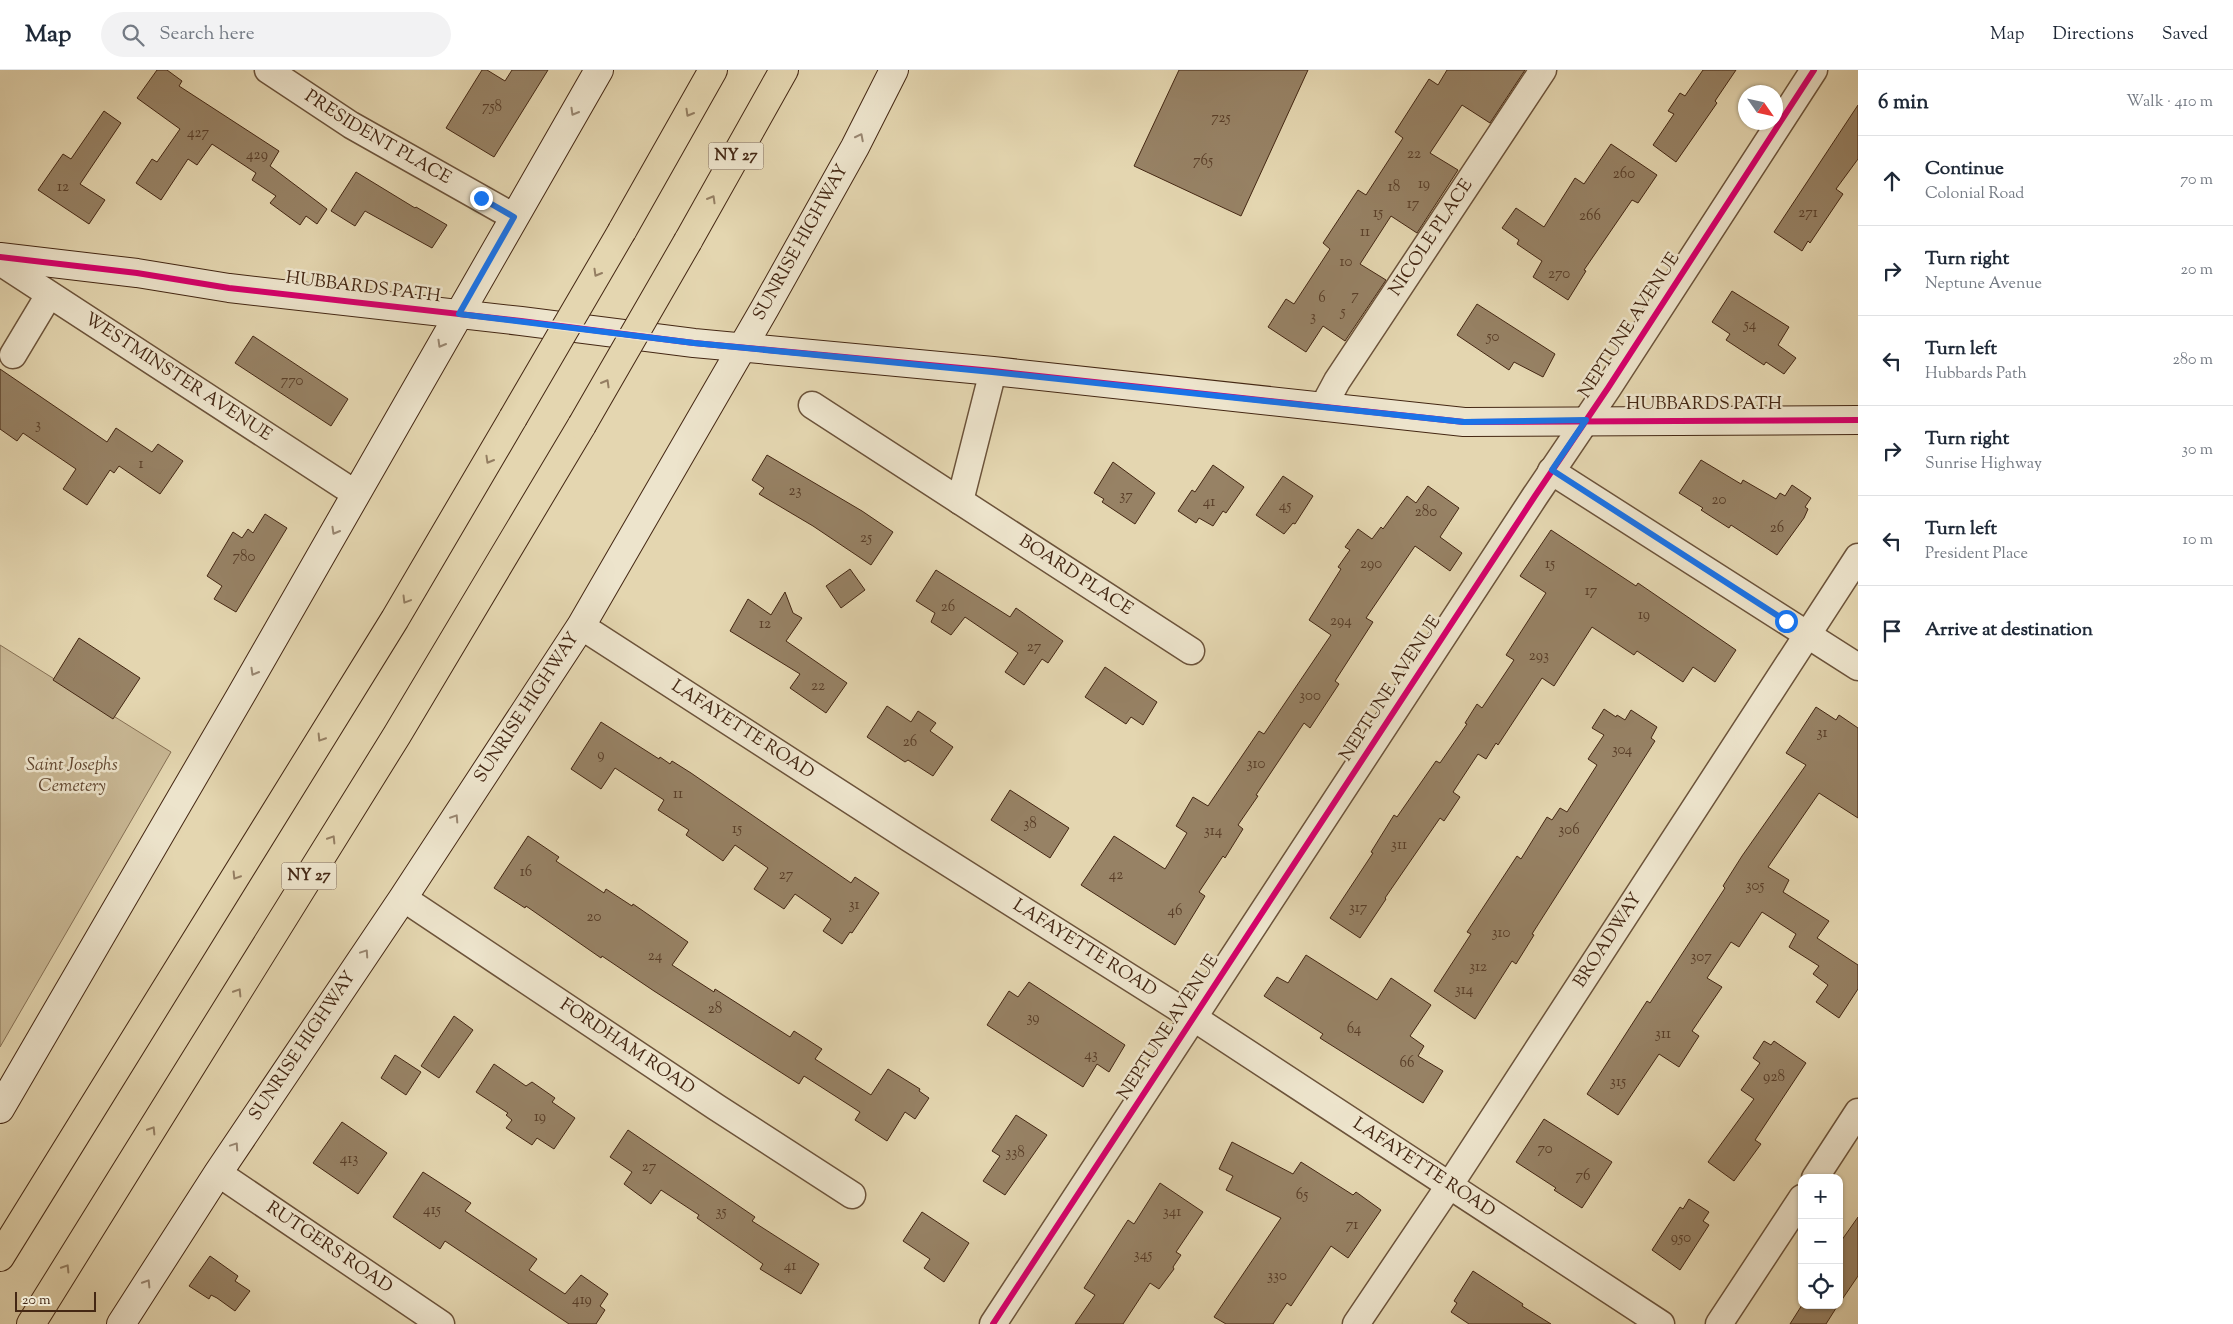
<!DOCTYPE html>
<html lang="en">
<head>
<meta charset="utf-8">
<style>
  body { margin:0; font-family:"Sorts Mill Goudy",serif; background:#f2f2f3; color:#1f2937 }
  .controls { position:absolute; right:15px; bottom:15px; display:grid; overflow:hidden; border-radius:10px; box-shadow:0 1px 4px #0004 }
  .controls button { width:45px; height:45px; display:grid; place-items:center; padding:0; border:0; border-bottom:1px solid #e0e1e3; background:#fff; color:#1f2937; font:25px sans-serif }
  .compass { position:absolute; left:1738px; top:15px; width:45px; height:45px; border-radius:50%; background:#fff; box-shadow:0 1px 4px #0004; rotate:124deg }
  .scale { position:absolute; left:15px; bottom:12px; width:81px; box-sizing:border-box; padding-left:5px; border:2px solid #442713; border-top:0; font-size:14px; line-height:18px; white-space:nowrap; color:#442713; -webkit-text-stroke:4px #ede4cc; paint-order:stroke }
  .stop { position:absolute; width:15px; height:15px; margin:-11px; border:4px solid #1a73e8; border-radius:50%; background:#fff }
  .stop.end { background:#1a73e8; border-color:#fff; box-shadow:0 1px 5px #0008 }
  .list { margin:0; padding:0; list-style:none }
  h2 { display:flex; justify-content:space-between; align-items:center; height:65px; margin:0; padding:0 20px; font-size:21px }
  h2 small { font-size:16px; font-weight:400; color:#747a83 }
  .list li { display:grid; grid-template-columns:32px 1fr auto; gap:15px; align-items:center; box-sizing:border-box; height:90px; padding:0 20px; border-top:1px solid #e0e1e3 }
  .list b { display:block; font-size:19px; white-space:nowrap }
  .list p { margin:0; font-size:16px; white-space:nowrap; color:#747a83 }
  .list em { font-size:16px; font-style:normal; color:#747a83 }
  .icon { flex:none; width:28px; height:28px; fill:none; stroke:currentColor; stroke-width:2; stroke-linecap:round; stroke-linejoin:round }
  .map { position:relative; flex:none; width:1858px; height:1254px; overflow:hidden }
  header { display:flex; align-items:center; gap:30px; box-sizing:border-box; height:70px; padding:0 25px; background:#fff; border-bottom:1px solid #e0e1e3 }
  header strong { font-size:24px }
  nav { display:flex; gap:28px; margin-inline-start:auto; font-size:18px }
  .search { width:350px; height:45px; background:#f2f2f3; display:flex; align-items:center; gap:12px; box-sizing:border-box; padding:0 18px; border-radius:28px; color:#747a83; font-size:19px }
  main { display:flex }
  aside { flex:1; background:#fff }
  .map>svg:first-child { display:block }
</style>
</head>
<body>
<header>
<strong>Map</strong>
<div class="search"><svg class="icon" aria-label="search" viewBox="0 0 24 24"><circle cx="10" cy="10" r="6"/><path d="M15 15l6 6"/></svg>Search here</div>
<nav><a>Map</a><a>Directions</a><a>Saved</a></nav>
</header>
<main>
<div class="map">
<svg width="1858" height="1254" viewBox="0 0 1858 1254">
  <rect width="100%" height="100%" fill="#e4d6b0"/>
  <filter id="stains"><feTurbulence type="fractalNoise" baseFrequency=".004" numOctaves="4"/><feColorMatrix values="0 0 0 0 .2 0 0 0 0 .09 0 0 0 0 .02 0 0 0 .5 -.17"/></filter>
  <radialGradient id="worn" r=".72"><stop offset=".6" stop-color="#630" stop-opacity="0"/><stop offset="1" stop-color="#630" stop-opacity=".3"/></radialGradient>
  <path fill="#c9b895" stroke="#867054" d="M0,575L171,682L0,977Z"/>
  <path fill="#978265" stroke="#442713" d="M157,0H167L182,11L179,16L279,81L270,96L327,139L317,154L306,146L300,155L270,133L276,126L252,110L256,103L212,74L197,95L188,89L161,130L136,113L152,89L157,92L180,59L137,28Z
    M482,0H487L505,11L512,0H548L494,87L446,58Z
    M1179,0H1308L1241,146L1134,96Z
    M1447,0H1525L1490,53L1462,35L1430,83L1458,100L1417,163L1391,146L1360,194L1386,210L1345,271L1323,256L1306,282L1268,257L1286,229L1294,234L1330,179L1323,173L1358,120L1366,125L1403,68L1395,62L1429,9L1438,15Z
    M1703,0H1736L1715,31L1717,33L1676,92L1653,75L1674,44L1668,41L1680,23L1685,26Z
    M1858,35V89L1836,119L1843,124L1810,173L1808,171L1802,181L1774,162Z
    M104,41L121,53L80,114L105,130L89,154L38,120L63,84L71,89Z
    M1611,74L1657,105L1638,133L1632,130L1584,200L1586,201L1568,230L1533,207L1542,191L1517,174L1519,170L1502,158L1516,138L1544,157L1575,108L1584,114Z
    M356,102L415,138L416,137L447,155L432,178L365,141L355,156L331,141Z
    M1732,221L1789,257L1778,275L1796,288L1784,304L1766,292L1764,295L1726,270L1730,264L1712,252Z
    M1477,234L1555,284L1543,307L1514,292L1509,300L1457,265Z
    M253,266L348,329L331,356L235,293Z
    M0,299L107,372L116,358L152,382L158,374L183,391L160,424L119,396L114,403L110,400L87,435L63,419L76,399L23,363L17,371L0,359Z
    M767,385L862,441L893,462L871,495L813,456L759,424L764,418L752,410Z
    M1701,390L1741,414L1743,410L1776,429L1780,423L1785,426L1792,415L1811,428L1805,437L1808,439L1804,448L1777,485L1731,455L1729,458L1701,440L1703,438L1679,423Z
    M1113,392L1155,423L1135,454L1102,432L1104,429L1094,423Z
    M1213,395L1244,417L1226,443L1223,441L1213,456L1199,448L1196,453L1178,441L1192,420L1195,422Z
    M1283,406L1313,426L1295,454L1293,453L1284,464L1256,445Z
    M1428,416L1459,438L1440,467L1462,483L1450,501L1415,476L1366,548L1373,552L1335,611L1339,614L1310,658L1304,653L1256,725L1258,726L1238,755L1243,759L1225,788L1223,786L1199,822L1205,826L1175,875L1081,815L1114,766L1165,799L1187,763L1176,756L1193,727L1208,736L1259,661L1264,664L1331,565L1309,550L1341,499L1338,497L1350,480L1345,477L1358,459L1372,469L1381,457L1383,459L1407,426L1416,433Z
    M265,444L287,458L236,542L214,529L222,516L207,506L233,462L242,468L248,459L253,463Z
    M1551,460L1636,516L1638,513L1736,580L1715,612L1693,597L1683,612L1637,581L1634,585L1592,557L1554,616L1542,608L1498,675L1496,673L1486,689L1478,684L1453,722L1460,727L1444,751L1440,748L1385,828L1386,829L1360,868L1330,848L1373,783L1371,782L1394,745L1397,747L1436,691L1440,693L1467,654L1465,653L1477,634L1482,638L1514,590L1506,585L1546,523L1520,506Z
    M850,499L865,520L841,538L826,516Z
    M936,500L1010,547L1016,538L1063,571L1048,593L1042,589L1024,615L1005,602L1018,583L965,547L951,565L931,552L935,543L916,531Z
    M785,522L793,543L802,548L786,571L847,613L826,643L790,618L800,604L730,561L748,529L771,545Z
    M79,568L140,608L113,649L53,610Z
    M1105,597L1157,632L1143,655L1131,647L1126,654L1085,627Z
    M887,636L911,652L918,641L936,653L930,661L953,677L933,706L908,690L905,692L867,667Z
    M1816,637L1836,650L1839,645L1858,658V748L1819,723L1768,797L1789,810L1783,822L1829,851L1817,868L1858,895V919L1839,948L1816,932L1828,915L1813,904L1819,896L1789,877L1796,864L1762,842L1739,877L1731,872L1707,908L1722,917L1692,961L1699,966L1679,997L1659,984L1618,1045L1587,1024L1647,931L1650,933L1725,818L1723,816L1742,786L1806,695L1786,683Z
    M1604,639L1616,647L1617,645L1625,650L1631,640L1657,657L1651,668L1655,671L1532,864L1534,865L1516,894L1512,891L1475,949L1434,921L1471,864L1467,862L1517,786L1521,789L1547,747L1552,750L1560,738L1567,742L1597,695L1588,689L1604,665L1592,658Z
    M601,652L659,689L660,687L670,694L672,691L691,703L851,813L855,807L879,823L852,863L850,862L842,874L823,861L831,849L795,824L784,839L754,819L768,798L735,775L723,791L686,765L689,760L658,740L664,730L615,698L601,719L571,699Z
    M1010,720L1069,758L1050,788L991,750Z
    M528,766L559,787L556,791L604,823L606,819L632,836L633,834L688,872L672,895L714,922L715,919L790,967L794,961L822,979L815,989L871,1025L888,999L920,1019L919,1021L929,1028L915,1049L905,1042L887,1071L855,1050L860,1042L804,1006L799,1014L654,921L602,886L601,888L526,836L525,838L494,818Z
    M1306,885L1377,930L1391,908L1431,935L1410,966L1424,976L1418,986L1443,1001L1423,1033L1320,968L1323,964L1264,926L1277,907L1288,913Z
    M1029,912L1125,975L1109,1002L1097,994L1083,1017L987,955L1009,921L1018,927Z
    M454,946L473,960L439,1008L421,996Z
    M1764,971L1771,975L1774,971L1806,993L1755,1070L1761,1074L1734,1111L1708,1092L1754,1029L1741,1020L1760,993L1753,988Z
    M395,985L421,1002L406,1025L381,1008Z
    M494,994L526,1016L532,1012L555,1028L552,1032L575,1048L554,1079L537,1068L532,1075L506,1058L512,1050L506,1045L508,1043L476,1022Z
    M1016,1045L1047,1065L1005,1125L983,1111L1000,1086L992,1081Z
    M1544,1049L1612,1092L1582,1138L1554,1120L1556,1118L1516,1092Z
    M342,1052L387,1083L358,1124L313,1093Z
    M628,1060L755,1147L752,1151L819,1194L801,1224L760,1199L763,1194L697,1148L699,1145L661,1120L651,1134L624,1114L632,1102L610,1087Z
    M1232,1072L1293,1104L1301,1092L1353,1125L1356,1122L1381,1140L1348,1188L1331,1176L1291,1236L1287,1233L1273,1254H1226L1214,1247L1281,1148L1226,1120L1233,1106L1219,1099Z
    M423,1102L471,1133L465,1141L537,1189L529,1200L565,1224L581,1205L608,1224L600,1236L605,1240L596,1254H569L445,1171L440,1179L393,1147Z
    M1160,1113L1203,1142L1176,1182L1181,1185L1173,1197L1174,1199L1159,1219L1150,1213L1123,1254H1075L1095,1225L1084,1218L1128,1150L1134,1154Z
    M1689,1129L1709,1142L1703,1151L1709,1155L1680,1200L1652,1180L1680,1137L1683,1139Z
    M922,1142L969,1173L944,1212L924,1198L930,1189L903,1171Z
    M1858,1147V1206L1839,1234V1174Z
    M210,1186L238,1206L235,1211L250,1221L235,1241L217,1228L211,1225L209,1229L189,1216Z
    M1473,1201L1523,1234L1522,1236L1551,1254H1469L1451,1242L1457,1233L1454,1231Z
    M1802,1235H1838L1826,1254H1790Z"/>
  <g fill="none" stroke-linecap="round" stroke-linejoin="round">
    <defs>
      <g id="street">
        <path id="s1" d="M268,0L351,55L514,147"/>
        <path id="s2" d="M0,192L356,424"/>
        <path d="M13,285L49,225"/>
        <path id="s3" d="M812,335L1191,581"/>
        <path id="s4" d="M1323,337L1337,311L1543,0"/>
        <path d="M1551,401L1858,597"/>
        <path d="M960,431L993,301"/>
        <path id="s5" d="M581,556L909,768L1194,948L1661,1254"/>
        <path id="s6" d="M403,828L716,1037L852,1125"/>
        <path id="s7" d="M218,1103L441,1254"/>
        <path d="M1815,1108L1858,1042"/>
        <path d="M993,1254L1535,426L1608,318L1814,0"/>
        <path id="s8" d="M1356,1254L1449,1116L1858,487"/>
        <path d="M1719,1254L1802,1128"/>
      </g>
      <g id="secondary">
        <path d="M0,187L137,203L229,218L521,251L694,273L993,301L1464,352L1858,350"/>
        <path d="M0,1039L241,625L599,0"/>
        <path id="s9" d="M121,1254L218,1103L403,828L581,556L765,238L855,77L894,0"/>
      </g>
      <path id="highway" d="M622,161L713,0
        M688,171L784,0
        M0,1187L395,549L513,348
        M31,1254L397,665L582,355"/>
    </defs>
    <use href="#street" stroke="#6c533a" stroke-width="29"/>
    <use href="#secondary" stroke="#442713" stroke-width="30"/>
    <use href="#highway" stroke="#442713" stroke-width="30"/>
    <use href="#street" stroke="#ede4cc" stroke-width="26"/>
    <use href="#secondary" stroke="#ede4cc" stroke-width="28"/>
    <use href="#highway" stroke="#e4d6b0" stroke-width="28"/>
    <defs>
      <path id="highway-bridge" d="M513,348L622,161
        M582,355L688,171"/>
    </defs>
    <use href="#highway-bridge" stroke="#442713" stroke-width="30" stroke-linecap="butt"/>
    <use href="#highway-bridge" stroke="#e4d6b0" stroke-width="28"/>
    <defs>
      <path id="cycleway" d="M0,187L137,203L229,218L521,251L694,273L993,301L1464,352L1858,350
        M993,1254L1535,426L1608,318L1814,0"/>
    </defs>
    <use href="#cycleway" stroke="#ede4cc" stroke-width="9"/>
    <use href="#cycleway" stroke="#d6006c" stroke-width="6"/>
  </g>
  <defs><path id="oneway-chevron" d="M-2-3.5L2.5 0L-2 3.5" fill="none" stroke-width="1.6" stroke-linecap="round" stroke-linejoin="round" transform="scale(1.25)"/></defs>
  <g stroke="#988670">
    <use href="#oneway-chevron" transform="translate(574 42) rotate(120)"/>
    <use href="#oneway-chevron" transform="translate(860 67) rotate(-63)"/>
    <use href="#oneway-chevron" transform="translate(441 274) rotate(120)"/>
    <use href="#oneway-chevron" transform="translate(335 461) rotate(120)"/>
    <use href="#oneway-chevron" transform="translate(254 602) rotate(120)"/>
    <use href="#oneway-chevron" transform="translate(455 748) rotate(-57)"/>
    <use href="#oneway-chevron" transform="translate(365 883) rotate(-56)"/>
    <use href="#oneway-chevron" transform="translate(235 1076) rotate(-56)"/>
    <use href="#oneway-chevron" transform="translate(147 1213) rotate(-58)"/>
  </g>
  <g stroke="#947e62">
    <use href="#oneway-chevron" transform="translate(689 43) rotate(120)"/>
    <use href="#oneway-chevron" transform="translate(712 129) rotate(-60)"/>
    <use href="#oneway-chevron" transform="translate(597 203) rotate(120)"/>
    <use href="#oneway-chevron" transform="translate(606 313) rotate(-60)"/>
    <use href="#oneway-chevron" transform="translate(489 390) rotate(120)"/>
    <use href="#oneway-chevron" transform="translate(406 530) rotate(121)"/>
    <use href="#oneway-chevron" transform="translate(321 668) rotate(122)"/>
    <use href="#oneway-chevron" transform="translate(332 769) rotate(-58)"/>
    <use href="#oneway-chevron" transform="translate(236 806) rotate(122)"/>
    <use href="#oneway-chevron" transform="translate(238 922) rotate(-58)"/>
    <use href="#oneway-chevron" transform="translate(152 1060) rotate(-58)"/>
    <use href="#oneway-chevron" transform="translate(66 1198) rotate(-58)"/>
  </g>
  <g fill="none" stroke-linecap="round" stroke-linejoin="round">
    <path stroke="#1a73e8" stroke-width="6" d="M481,128L514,147L459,244L694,273L992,302L1464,352L1586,350L1552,400L1786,551"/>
  </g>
  <g text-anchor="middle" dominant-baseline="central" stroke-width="5" stroke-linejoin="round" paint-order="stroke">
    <g font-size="15" fill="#593e28">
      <text x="492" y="37">758</text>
      <text x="1221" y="48">725</text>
      <text x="198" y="63">427</text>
      <text x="1414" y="84">22</text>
      <text x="257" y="85">429</text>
      <text x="1203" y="91">765</text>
      <text x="1624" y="104">260</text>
      <text x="1424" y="114">19</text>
      <text x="63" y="117">12</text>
      <text x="1394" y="117">18</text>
      <text x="1413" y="134">17</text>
      <text x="1378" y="143">15</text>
      <text x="1808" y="143">271</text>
      <text x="1590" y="146">266</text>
      <text x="1365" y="162">11</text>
      <text x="1346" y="192">10</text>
      <text x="1559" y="204">270</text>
      <text x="1355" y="226">7</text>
      <text x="1322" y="228">6</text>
      <text x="1343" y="242">5</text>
      <text x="1313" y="247">3</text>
      <text x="1750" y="255">54</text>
      <text x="1493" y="267">50</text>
      <text x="292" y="311">770</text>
      <text x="38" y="355">3</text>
      <text x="141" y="394">1</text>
      <text x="795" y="421">23</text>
      <text x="1126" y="426">37</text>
      <text x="1719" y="430">20</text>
      <text x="1209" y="432">41</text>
      <text x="1285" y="436">45</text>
      <text x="1426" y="442">280</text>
      <text x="1777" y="458">26</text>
      <text x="866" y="468">25</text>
      <text x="244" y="487">780</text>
      <text x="1371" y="494">290</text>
      <text x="1550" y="494">15</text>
      <text x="1591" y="521">17</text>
      <text x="948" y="537">26</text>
      <text x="1644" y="545">19</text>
      <text x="1341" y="551">294</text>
      <text x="765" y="554">12</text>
      <text x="1034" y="577">27</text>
      <text x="1539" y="586">293</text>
      <text x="818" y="616">22</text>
      <text x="1310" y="626">300</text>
      <text x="1822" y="663">31</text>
      <text x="910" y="672">26</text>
      <text x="1622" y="680">304</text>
      <text x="601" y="685">9</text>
      <text x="1256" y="694">310</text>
      <text x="678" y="724">11</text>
      <text x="1030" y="754">38</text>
      <text x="737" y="759">15</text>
      <text x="1569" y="760">306</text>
      <text x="1213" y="761">314</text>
      <text x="1399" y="775">311</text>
      <text x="526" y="802">16</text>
      <text x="786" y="805">27</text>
      <text x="1116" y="805">42</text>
      <text x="1755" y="816">305</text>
      <text x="854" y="835">31</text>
      <text x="1358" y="838">317</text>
      <text x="1175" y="841">46</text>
      <text x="594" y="847">20</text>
      <text x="1501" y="863">310</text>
      <text x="655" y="886">24</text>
      <text x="1701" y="887">307</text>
      <text x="1478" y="897">312</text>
      <text x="1464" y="920">314</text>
      <text x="715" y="939">28</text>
      <text x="1033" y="948">39</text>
      <text x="1354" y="959">64</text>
      <text x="1663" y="964">311</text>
      <text x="1091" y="985">43</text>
      <text x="1407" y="993">66</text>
      <text x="1774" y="1007">928</text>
      <text x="1618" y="1012">315</text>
      <text x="540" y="1047">19</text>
      <text x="1545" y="1079">70</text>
      <text x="1015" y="1083">338</text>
      <text x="349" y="1089">413</text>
      <text x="649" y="1097">27</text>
      <text x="1583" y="1106">76</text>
      <text x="1302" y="1125">65</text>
      <text x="432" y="1140">415</text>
      <text x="721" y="1142">35</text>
      <text x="1172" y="1142">341</text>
      <text x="1352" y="1155">71</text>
      <text x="1681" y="1168">950</text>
      <text x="1143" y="1185">345</text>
      <text x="790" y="1196">41</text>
      <text x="1277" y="1206">330</text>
      <text x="582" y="1230">419</text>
    </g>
    <g fill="#ede4cc" stroke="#77604a" stroke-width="1">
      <rect x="708.5" y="72.5" width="55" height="27" rx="4"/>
      <rect x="281.5" y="792.5" width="55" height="27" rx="4"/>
    </g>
    <g font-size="16" font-weight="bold" fill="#442713">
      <text x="736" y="86">NY 27</text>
      <text x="309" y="806">NY 27</text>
    </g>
    <g font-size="18" fill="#442713" stroke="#ede4cc">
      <text stroke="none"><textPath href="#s1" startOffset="129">PRESIDENT PLACE</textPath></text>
      <text stroke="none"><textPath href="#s4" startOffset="201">NICOLE PLACE</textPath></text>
      <text stroke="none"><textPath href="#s9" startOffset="1278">SUNRISE HIGHWAY</textPath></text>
      <text transform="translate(363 218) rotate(7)">HUBBARDS PATH</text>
      <text transform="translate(1630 256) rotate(-57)">NEPTUNE AVENUE</text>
      <text stroke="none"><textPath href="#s2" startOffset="212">WESTMINSTER AVENUE</textPath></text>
      <text x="1704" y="335">HUBBARDS PATH</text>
      <text stroke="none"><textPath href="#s3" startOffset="314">BOARD PLACE</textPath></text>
      <text transform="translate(1391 619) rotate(-57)">NEPTUNE AVENUE</text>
      <text stroke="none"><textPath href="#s9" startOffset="738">SUNRISE HIGHWAY</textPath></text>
      <text stroke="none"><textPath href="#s5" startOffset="192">LAFAYETTE ROAD</textPath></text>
      <text stroke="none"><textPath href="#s8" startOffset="459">BROADWAY</textPath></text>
      <text stroke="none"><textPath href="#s5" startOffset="598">LAFAYETTE ROAD</textPath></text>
      <text transform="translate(1169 958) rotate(-57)">NEPTUNE AVENUE</text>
      <text stroke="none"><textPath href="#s9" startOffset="332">SUNRISE HIGHWAY</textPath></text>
      <text stroke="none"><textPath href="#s6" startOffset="269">FORDHAM ROAD</textPath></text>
      <text stroke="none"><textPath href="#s5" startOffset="1002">LAFAYETTE ROAD</textPath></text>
      <text stroke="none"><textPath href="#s7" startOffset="134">RUTGERS ROAD</textPath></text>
    </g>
    <g font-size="18" font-style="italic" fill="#5f442d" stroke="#ede4cc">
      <text x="72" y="696">Saint Josephs<tspan x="72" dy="21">Cemetery</tspan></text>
    </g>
  </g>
  <rect width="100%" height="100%" filter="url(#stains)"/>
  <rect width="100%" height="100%" fill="url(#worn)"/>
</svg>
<div class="controls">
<button>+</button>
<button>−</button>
<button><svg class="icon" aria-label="locate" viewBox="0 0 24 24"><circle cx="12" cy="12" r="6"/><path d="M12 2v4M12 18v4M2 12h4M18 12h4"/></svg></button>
</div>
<svg class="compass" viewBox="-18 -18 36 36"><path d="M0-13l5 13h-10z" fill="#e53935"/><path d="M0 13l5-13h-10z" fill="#747a83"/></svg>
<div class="scale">20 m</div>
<div class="stop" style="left:1786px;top:551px"></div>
<div class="stop end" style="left:481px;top:128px"></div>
</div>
<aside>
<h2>6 min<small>Walk · 410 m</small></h2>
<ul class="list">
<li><svg class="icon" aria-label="ahead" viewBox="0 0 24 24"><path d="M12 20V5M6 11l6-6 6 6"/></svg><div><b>Continue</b><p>Colonial Road</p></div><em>70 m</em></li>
<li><svg class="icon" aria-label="right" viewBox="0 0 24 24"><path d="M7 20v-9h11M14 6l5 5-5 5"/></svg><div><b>Turn right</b><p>Neptune Avenue</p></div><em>20 m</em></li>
<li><svg class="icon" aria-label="left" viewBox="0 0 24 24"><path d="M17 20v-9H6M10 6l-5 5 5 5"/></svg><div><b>Turn left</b><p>Hubbards Path</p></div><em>280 m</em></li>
<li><svg class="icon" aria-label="right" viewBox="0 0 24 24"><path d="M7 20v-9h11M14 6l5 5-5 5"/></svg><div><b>Turn right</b><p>Sunrise Highway</p></div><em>30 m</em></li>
<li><svg class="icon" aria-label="left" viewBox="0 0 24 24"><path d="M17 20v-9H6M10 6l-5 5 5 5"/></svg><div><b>Turn left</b><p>President Place</p></div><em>10 m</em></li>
<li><svg class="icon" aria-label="arrive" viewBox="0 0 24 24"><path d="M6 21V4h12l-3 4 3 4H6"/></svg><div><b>Arrive at destination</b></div></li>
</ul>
</aside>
</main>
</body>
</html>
